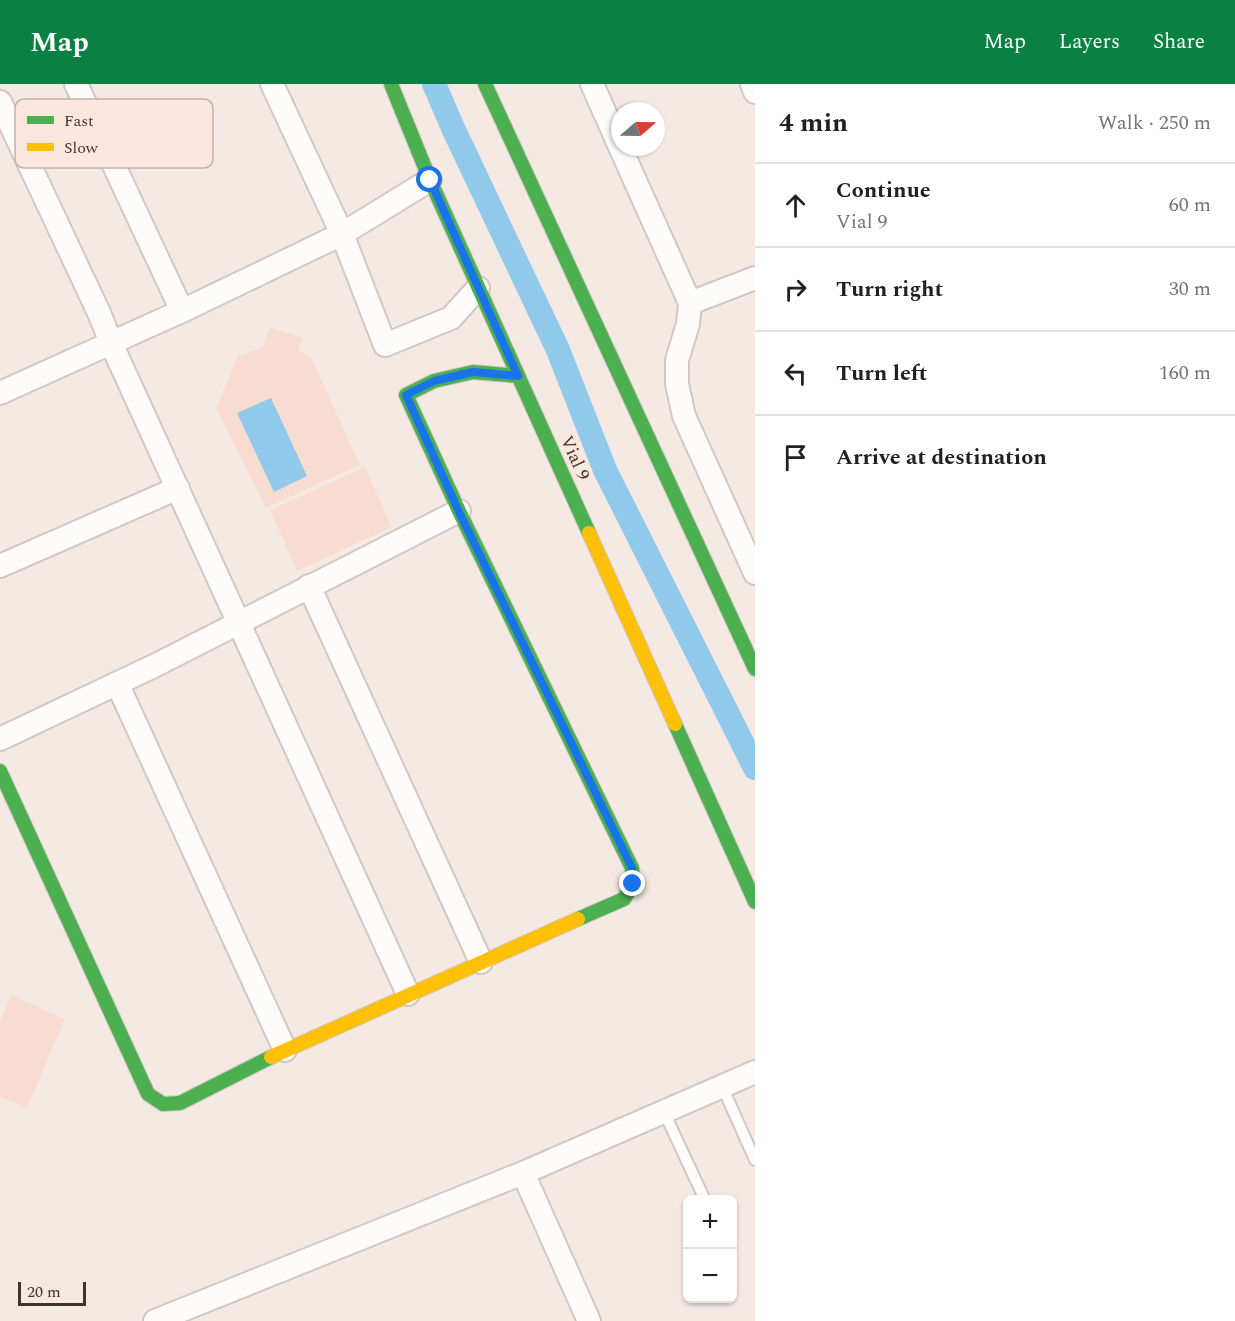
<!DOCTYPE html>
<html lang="en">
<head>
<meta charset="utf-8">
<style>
  body { margin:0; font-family:Spectral,serif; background:#f6f6f6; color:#202124 }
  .controls { position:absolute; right:18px; bottom:18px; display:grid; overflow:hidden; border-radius:9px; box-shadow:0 2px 4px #0004 }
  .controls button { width:54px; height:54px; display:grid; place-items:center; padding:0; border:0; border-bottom:2px solid #e0e0e0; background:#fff; color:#202124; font:30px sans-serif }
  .compass { position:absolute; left:611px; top:18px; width:54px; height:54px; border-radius:50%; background:#fff; box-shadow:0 2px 4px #0004; rotate:70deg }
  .scale { position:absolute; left:18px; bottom:15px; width:68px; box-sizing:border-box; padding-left:6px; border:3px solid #40322c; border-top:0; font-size:16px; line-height:21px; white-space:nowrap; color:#40322c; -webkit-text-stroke:4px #fce6dd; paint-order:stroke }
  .stop { position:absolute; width:18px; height:18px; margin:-14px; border:4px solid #1a73e8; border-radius:50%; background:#fff }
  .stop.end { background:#1a73e8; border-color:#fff; box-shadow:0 2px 6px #0008 }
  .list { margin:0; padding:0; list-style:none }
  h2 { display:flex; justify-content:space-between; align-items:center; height:78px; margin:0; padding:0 24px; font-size:26px }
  h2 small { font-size:20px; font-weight:400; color:#757577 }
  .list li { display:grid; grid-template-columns:39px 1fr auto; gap:18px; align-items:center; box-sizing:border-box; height:84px; padding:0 24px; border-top:2px solid #e0e0e0 }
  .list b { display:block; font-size:22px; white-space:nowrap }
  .list p { margin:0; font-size:20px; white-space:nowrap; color:#757577 }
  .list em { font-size:20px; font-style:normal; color:#757577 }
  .icon { flex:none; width:33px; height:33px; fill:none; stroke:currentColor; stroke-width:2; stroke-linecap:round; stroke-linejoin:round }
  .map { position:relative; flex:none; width:755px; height:1237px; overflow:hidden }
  header { display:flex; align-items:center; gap:36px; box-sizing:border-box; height:84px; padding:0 30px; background:#0b8043; color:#fff }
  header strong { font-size:28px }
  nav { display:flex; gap:33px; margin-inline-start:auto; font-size:21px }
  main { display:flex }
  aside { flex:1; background:#fff }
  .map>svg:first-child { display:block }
</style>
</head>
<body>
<header>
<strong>Map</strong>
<nav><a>Map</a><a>Layers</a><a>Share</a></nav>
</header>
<main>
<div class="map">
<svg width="755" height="1237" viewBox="0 0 755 1237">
  <rect width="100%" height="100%" fill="#f5e9e4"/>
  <path fill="#f9dcd1" d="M270,243L303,254L298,266L311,273L360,381L266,424L216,324L238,272L262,264Z
    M365,383L392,443L297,487L270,426Z
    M11,911L65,935L27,1024L0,1012V937Z"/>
  <path fill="#90c9ea" d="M271,314L307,392L274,408L237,329Z"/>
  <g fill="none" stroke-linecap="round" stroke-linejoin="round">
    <path stroke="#90c9ea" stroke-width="24" d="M434,0L453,44L558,266L605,386L755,684"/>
    <defs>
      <path id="lane" d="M722,1002L755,1076
        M664,1028L705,1116"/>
      <path id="street" d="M76,0L182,227
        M272,0L342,150L385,261L451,234L478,204
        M592,0L620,63
        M752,0L755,8
        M0,18L100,231L111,259L408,910
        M620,63L690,219L688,240L677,276V300L684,332L755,489
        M690,219L755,194
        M0,309L182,227L342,150L430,96
        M0,482L178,404
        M309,502L481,878
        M117,599L285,966
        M0,655L156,581L459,427
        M523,1089L589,1237
        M155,1237L523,1089L755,988"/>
      <path id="fast" d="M391,0L430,96L589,449
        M485,0L755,585
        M518,292L473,288L434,297L406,311L459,427L632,784L633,800L624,815L578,835
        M675,640L755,818
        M0,687L148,1010L163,1020L180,1019L271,973"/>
      <path id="slow" d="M589,449L675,640
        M271,973L578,835"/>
    </defs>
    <use href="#lane" stroke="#d2c7c2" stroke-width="14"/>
    <use href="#street" stroke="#d2c7c2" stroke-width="26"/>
    <use href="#fast" stroke="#d2c7c2" stroke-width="16"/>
    <use href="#slow" stroke="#d2c7c2" stroke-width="16"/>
    <use href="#lane" stroke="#fefcfb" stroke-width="10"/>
    <use href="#street" stroke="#fefcfb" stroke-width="22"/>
    <use href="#fast" stroke="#4caf50" stroke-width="14"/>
    <use href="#slow" stroke="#ffc107" stroke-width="14"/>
  </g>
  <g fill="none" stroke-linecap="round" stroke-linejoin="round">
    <path stroke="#1a73e8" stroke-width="8" d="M430,96L518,292L473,288L434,297L406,311L459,428L632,784L633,800"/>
  </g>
  <g text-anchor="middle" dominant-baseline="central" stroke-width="4.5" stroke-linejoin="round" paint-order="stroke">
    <g font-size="18" fill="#40322c" stroke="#fce6dd">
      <text transform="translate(575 374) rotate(66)">Vial 9</text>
    </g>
  </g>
  <rect x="15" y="15" width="198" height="69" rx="9" fill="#fce6dd" stroke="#c4b0a8" stroke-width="1.5"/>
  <rect x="27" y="32" width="27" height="8" fill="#4caf50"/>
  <rect x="27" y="59" width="27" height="8" fill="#ffc107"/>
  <g font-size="16" fill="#40322c">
    <text x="64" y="42">Fast</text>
    <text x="64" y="69">Slow</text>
  </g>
</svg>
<div class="controls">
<button>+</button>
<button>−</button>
</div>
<svg class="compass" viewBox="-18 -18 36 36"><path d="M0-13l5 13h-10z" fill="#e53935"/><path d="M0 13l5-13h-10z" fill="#757577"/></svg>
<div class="scale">20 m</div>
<div class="stop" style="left:430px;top:96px"></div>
<div class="stop end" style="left:633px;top:800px"></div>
</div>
<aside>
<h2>4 min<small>Walk · 250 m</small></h2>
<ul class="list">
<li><svg class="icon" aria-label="ahead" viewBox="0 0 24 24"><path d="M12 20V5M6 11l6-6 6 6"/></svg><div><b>Continue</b><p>Vial 9</p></div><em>60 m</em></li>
<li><svg class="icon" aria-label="right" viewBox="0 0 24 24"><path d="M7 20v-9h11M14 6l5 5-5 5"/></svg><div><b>Turn right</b></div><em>30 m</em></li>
<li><svg class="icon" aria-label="left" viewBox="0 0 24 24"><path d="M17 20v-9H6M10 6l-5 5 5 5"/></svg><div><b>Turn left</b></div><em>160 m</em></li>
<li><svg class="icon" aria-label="arrive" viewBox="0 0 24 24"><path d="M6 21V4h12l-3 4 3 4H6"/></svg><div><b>Arrive at destination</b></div></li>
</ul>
</aside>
</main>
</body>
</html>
